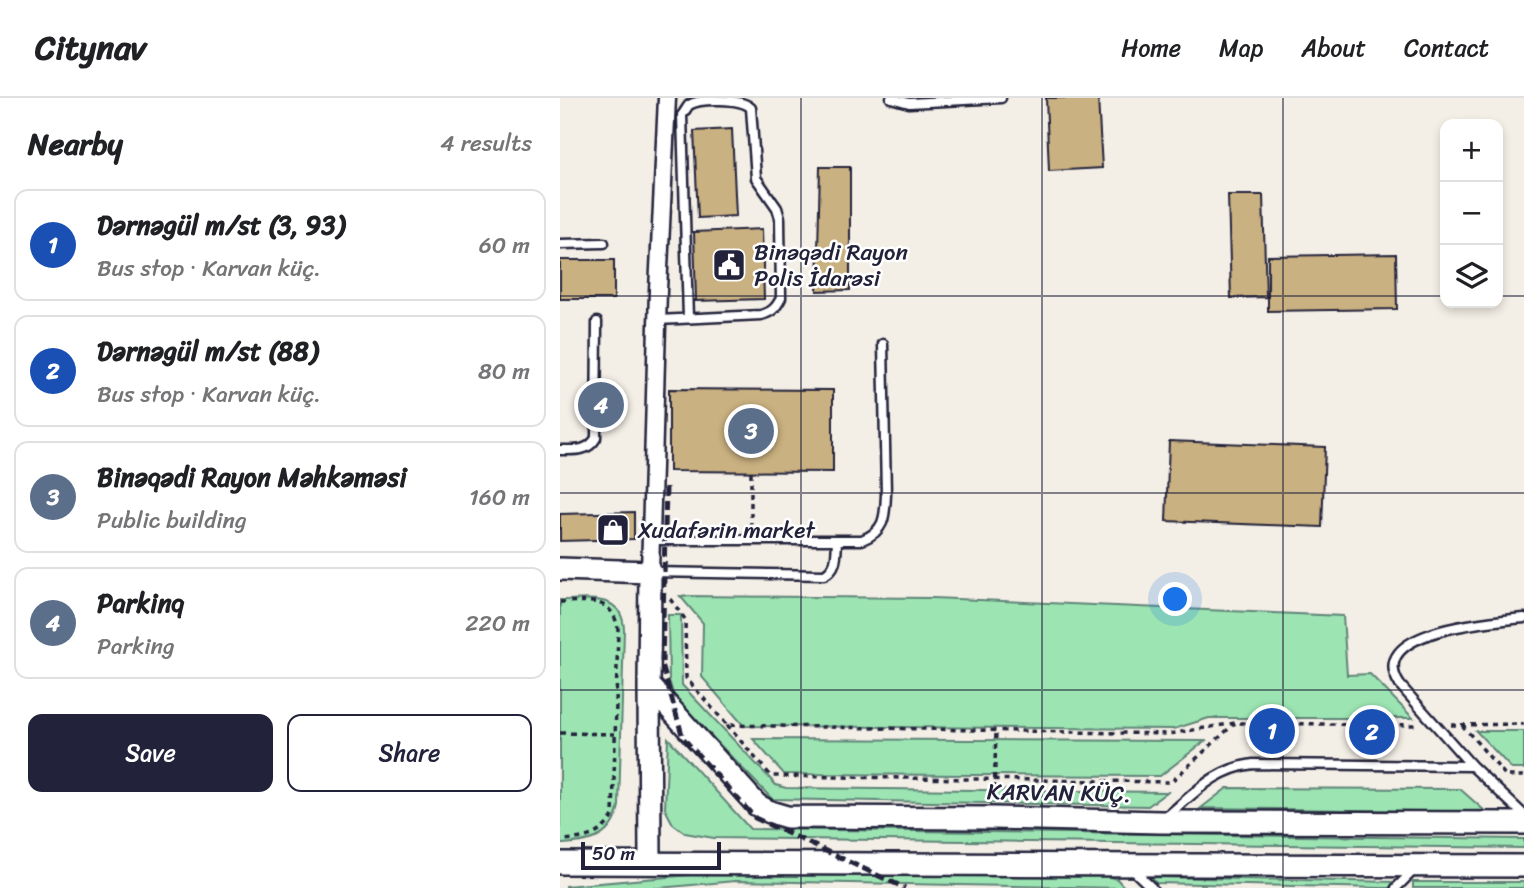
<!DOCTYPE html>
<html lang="en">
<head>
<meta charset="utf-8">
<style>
  body { margin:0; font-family:Sriracha,sans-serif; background:#f6f6f6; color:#202124 }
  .controls { position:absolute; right:21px; top:21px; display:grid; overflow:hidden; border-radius:14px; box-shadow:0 4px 10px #0003 }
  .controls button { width:63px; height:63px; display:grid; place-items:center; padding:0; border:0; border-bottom:2px solid #e0e0e0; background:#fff; color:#202124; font:35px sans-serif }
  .scale { position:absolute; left:21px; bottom:18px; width:140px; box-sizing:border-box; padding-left:7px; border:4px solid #22223b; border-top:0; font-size:19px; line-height:24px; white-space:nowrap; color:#22223b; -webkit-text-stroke:5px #fff; paint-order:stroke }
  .you { position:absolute; left:616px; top:502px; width:24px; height:24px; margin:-18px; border:5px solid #fff; border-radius:50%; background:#1a73e8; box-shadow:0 0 0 10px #1a73e833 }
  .badge { display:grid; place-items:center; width:46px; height:46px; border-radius:50%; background:#22223b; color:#fff; font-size:23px; font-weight:700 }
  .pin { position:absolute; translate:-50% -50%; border:4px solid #fff; box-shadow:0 2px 7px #0006 }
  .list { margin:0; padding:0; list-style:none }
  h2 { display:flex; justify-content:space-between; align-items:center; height:91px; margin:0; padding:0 28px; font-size:30px }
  h2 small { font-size:23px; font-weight:400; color:#757577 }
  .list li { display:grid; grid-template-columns:46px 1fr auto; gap:21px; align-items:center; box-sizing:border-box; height:112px; margin:0 14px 14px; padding:0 14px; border:2px solid #e0e0e0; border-radius:14px }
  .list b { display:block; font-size:26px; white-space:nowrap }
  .list p { margin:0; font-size:23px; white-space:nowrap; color:#757577 }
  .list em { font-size:23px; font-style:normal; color:#757577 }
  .actions { display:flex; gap:14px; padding:21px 28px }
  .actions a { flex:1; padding:16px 0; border:2px solid #22223b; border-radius:14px; text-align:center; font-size:24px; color:#22223b }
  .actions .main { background:#22223b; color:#fff }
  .icon { flex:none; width:38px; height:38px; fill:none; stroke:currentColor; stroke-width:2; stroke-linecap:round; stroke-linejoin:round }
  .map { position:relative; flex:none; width:964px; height:790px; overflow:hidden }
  header { display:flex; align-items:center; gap:42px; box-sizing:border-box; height:98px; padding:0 35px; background:#fff; border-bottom:2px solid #e0e0e0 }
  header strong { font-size:33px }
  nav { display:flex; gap:38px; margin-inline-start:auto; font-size:24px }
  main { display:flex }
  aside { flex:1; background:#fff }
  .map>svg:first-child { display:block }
</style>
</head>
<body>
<header>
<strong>Citynav</strong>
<nav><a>Home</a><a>Map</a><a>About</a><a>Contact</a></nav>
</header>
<main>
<aside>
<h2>Nearby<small>4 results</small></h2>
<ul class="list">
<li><span class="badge" style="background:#1a4fb4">1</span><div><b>Dərnəgül m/st (3, 93)</b><p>Bus stop · Karvan küç.</p></div><em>60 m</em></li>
<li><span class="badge" style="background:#1a4fb4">2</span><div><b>Dərnəgül m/st (88)</b><p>Bus stop · Karvan küç.</p></div><em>80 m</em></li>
<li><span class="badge" style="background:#5c6f8a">3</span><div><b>Binəqədi Rayon Məhkəməsi</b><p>Public building</p></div><em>160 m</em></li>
<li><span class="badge" style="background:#5c6f8a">4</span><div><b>Parkinq</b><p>Parking</p></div><em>220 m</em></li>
</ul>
<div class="actions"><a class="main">Save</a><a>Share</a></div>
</aside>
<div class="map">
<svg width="964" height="790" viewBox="0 0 964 790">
  <rect width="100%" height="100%" fill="#f4efe6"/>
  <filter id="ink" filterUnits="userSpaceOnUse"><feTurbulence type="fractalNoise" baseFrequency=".0143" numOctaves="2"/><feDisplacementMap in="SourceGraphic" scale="14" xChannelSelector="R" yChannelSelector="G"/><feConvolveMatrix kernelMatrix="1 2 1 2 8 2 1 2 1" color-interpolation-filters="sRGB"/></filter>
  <g filter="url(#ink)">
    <path fill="#9ce5b3" stroke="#5f8477" stroke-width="2" d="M120,498L373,500L783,518L787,577L810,576L853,620H649L614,631L184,628L142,579L143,525Z
      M0,502C27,502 63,494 64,532L59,708C52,740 32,744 3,746H0Z
      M108,517H121L122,587L216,687L226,690L607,694L588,708L212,701L114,599L109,582Z
      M916,633H964V671H952Z
      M108,640L190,731L964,741V750L154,740L125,735L113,726L105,711Z
      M193,641L645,643L600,678L224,676Z
      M667,690L900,691L926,714L641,710Z
      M176,773L546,778L557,781L565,790L175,783L99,790H6V788Z
      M591,779L836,784L829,790H822L596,785Z
      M853,784H964V790H853Z"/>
    <path fill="#cab181" stroke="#22223b" stroke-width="2" d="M486,0H538L542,70L489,73Z
      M172,31L176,118L138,120L134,33Z
      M260,69H290V192L257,193Z
      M668,97H703L706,199L671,200Z
      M202,131L204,201L136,203L134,134Z
      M836,156L837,211L708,213V158Z
      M0,162H54V201H0Z
      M109,291L273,292V374L109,373Z
      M609,343L765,349L762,429L606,423Z
      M74,414V441L0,443V416Z"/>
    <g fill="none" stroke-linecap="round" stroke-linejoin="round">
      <defs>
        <path id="lane" d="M331,0L349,5L441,0
          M0,146L44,145
          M98,222L201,217C212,214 216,210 221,200L220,120L217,110L196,80L191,10C181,0 140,0 129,7C127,9 124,15 122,17L128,220
          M0,352C14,352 28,354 36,340L37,224
          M93,442H302C325,433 325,419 326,396L323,246
          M90,474L264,477C278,470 276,456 277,442
          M912,668L840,587C803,532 934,523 964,520
          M605,720C634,696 654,671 693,666L912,668L964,717
          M572,771L592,790
          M836,790L854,772"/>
        <path id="street" d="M90,474L98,192L107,0"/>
        <path id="secondary" d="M0,471L90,474L89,587L90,764
          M89,587L197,707L210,714L227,719L433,720L600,724L964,725
          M0,765L964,768"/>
      </defs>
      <use href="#lane" stroke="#22223b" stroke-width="13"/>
      <use href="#street" stroke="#22223b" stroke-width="21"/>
      <use href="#secondary" stroke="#22223b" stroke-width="26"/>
      <path stroke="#22223b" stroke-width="3.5" stroke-dasharray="5 5" stroke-linecap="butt" d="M191,429V374
        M110,501L125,521L126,580L167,627L609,636L675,625L859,627
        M0,504C27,504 52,497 58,531L53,718C40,739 24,741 0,742
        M167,627L211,678L611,684L675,625
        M891,627L964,626
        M902,627L946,678H964
        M0,635L57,636
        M434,701L436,633"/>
      <use href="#lane" stroke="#fff" stroke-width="8"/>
      <use href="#street" stroke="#fff" stroke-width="16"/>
      <use href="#secondary" stroke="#fff" stroke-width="21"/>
      <path stroke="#22223b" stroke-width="5" stroke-dasharray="10 5" stroke-linecap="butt" d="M106,389L102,567L123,640L195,720L345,790"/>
    </g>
  </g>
  <path fill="none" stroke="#22223b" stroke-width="2" stroke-opacity="0.55" d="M241,0V790M482,0V790M723,0V790M0,198H885M938,198H964M0,395H964M0,592H964"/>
  <defs>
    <symbol id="civic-square" viewBox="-11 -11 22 22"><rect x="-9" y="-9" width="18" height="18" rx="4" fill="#22223b" stroke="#fff"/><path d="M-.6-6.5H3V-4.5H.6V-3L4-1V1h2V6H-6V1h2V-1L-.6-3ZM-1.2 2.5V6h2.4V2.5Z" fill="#fff"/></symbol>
    <symbol id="shop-square" viewBox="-11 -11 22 22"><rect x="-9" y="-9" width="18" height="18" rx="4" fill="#22223b" stroke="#fff"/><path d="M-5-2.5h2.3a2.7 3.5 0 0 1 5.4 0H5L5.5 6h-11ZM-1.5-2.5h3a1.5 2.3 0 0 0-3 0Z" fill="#fff"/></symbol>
  </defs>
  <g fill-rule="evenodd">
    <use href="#civic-square" x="150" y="148" width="38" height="38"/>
    <use href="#shop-square" x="34" y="413" width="38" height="38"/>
  </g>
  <g text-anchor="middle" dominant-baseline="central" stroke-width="5" stroke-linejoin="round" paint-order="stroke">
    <g font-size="23" fill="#22223b" stroke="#fff" text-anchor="start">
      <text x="194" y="154">Binəqədi Rayon<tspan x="194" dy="26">Polis İdarəsi</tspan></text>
      <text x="78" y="432">Xudafərin market</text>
    </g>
    <g font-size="23" fill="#22223b" stroke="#fff">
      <text transform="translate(499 695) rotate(1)">KARVAN KÜÇ.</text>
    </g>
  </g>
</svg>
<div class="controls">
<button>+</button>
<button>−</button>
<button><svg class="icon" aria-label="layers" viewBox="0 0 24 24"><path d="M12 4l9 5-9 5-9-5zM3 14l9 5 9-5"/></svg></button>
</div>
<div class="scale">50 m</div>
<div class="you"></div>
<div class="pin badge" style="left:712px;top:633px;background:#1a4fb4">1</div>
<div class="pin badge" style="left:812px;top:634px;background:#1a4fb4">2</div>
<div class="pin badge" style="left:191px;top:333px;background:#5c6f8a">3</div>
<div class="pin badge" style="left:41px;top:307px;background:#5c6f8a">4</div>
</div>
</main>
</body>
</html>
